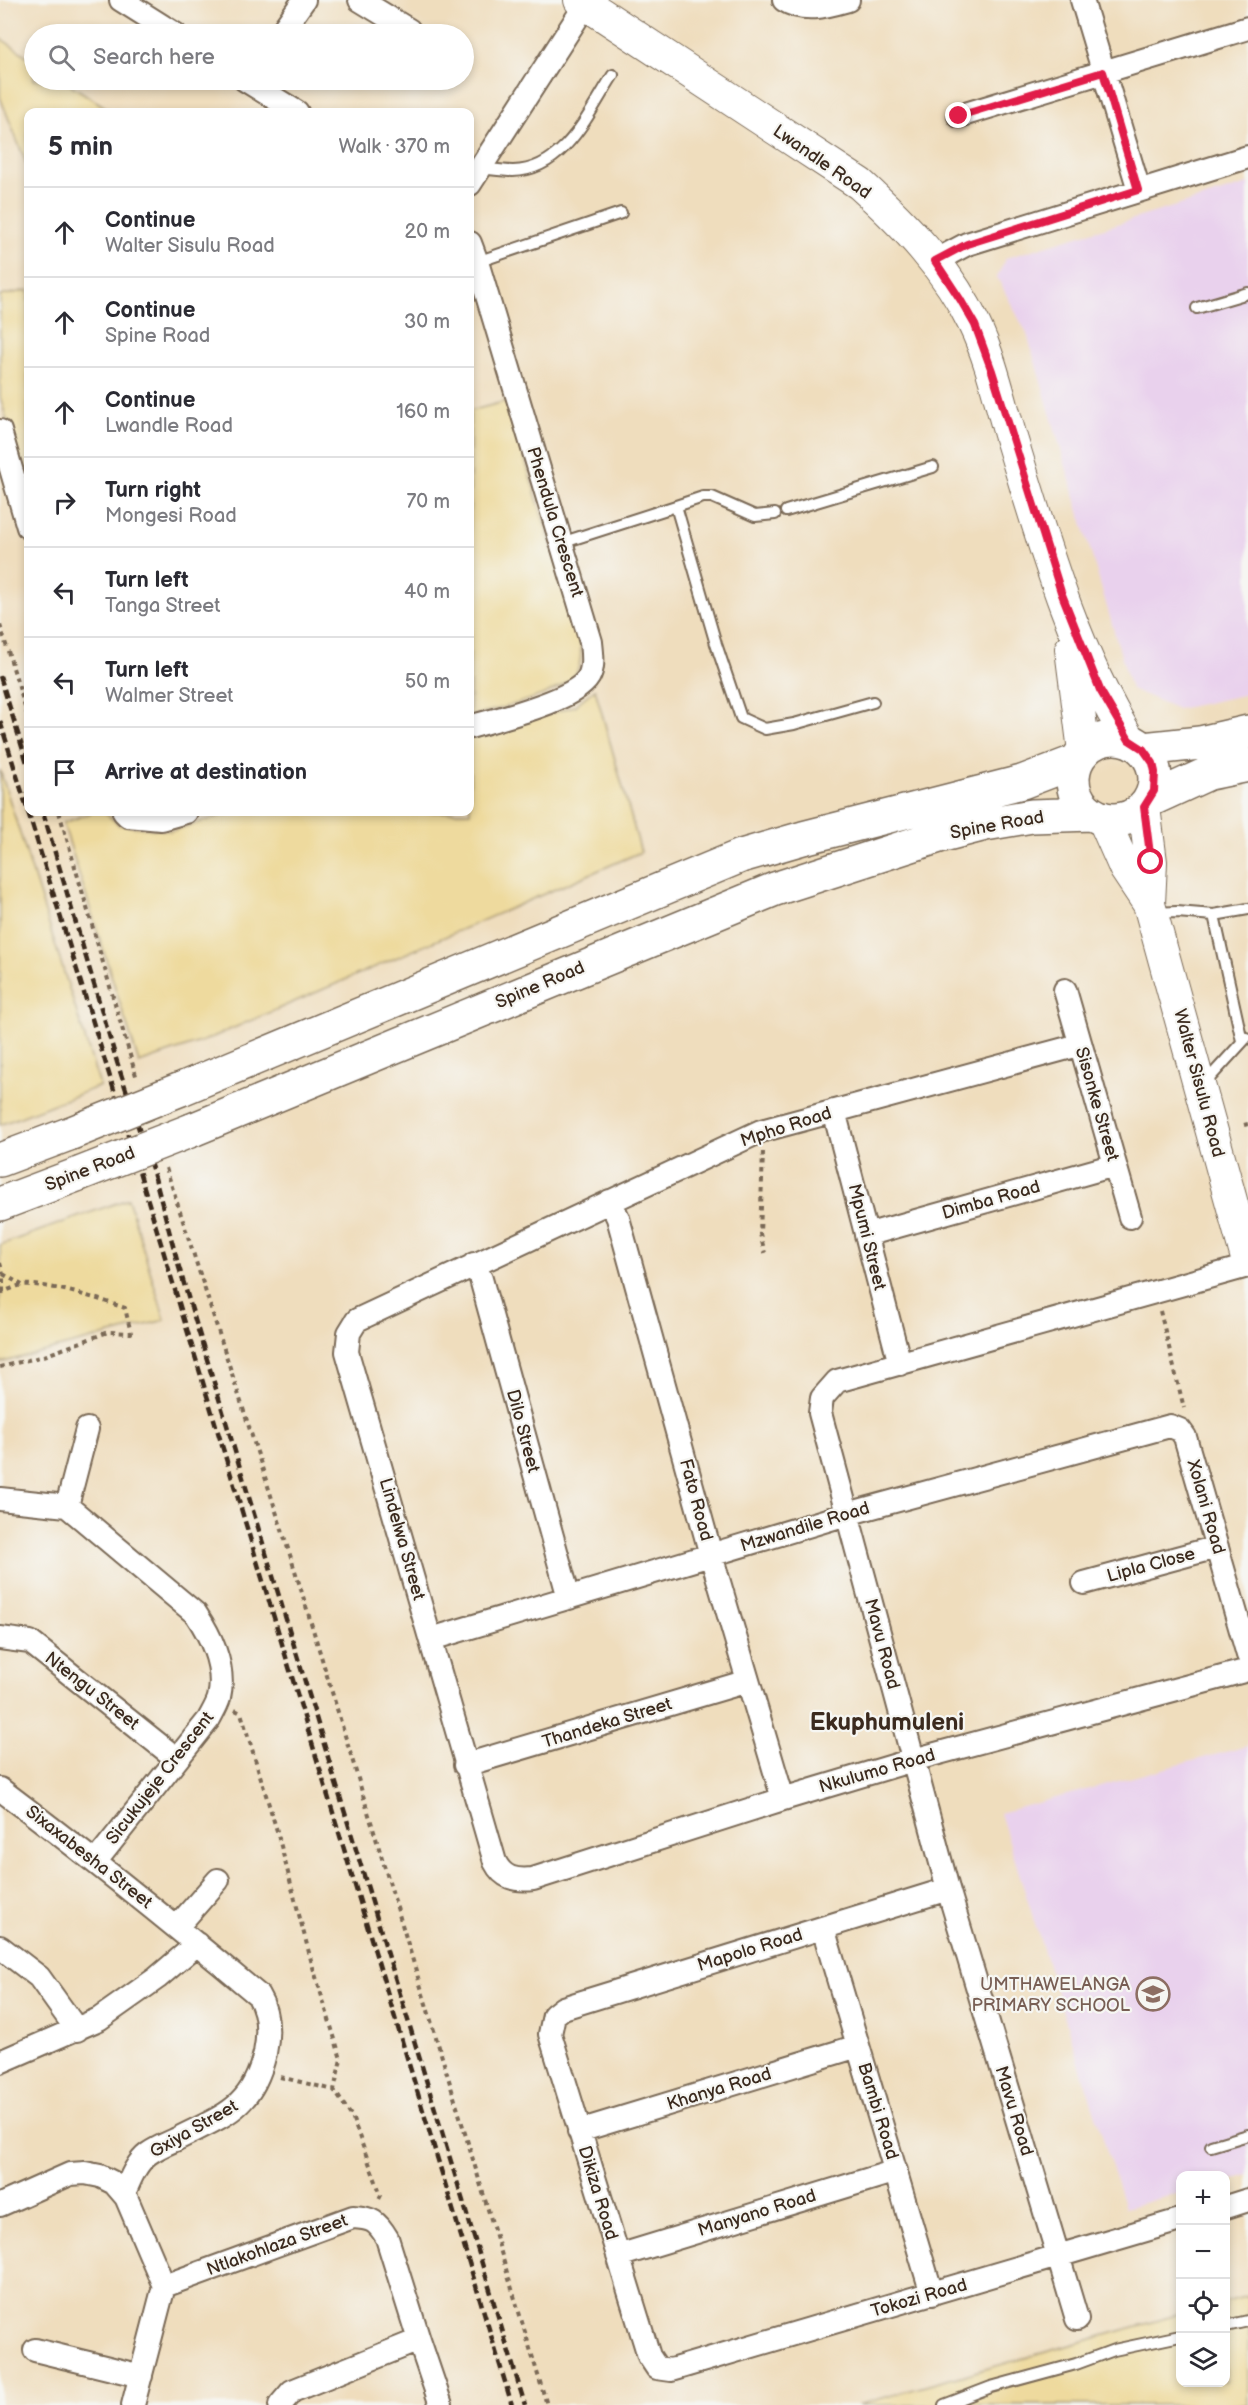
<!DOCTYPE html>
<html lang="en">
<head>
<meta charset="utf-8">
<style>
  body { margin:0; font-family:"Balsamiq Sans",sans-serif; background:#f7f7f7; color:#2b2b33 }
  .controls { position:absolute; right:18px; bottom:18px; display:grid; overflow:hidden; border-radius:12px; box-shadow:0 3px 9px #0003 }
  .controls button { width:54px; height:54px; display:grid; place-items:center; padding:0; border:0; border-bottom:2px solid #e1e1e2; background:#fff; color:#2b2b33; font:30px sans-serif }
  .stop { position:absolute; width:18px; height:18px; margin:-14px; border:4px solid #e11d48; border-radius:50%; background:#fff }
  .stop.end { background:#e11d48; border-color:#fff; box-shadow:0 2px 6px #0008 }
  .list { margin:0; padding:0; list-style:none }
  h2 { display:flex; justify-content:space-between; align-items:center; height:78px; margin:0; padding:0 24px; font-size:26px }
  h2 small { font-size:20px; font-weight:400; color:#7c7c81 }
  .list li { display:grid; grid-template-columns:39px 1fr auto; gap:18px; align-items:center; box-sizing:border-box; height:90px; padding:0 24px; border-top:2px solid #e1e1e2 }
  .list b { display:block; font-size:22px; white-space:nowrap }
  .list p { margin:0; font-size:20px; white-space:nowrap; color:#7c7c81 }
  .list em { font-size:20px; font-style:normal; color:#7c7c81 }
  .icon { flex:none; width:33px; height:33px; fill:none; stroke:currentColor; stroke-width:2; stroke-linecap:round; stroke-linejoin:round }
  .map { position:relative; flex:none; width:1248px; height:2405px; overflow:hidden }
  .search { position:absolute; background:#fff; box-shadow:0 3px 9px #0003; left:24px; top:24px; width:450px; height:66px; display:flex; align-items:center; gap:15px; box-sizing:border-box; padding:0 21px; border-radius:33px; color:#7c7c81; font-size:22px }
  .panel { position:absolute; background:#fff; box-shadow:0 3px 9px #0003; left:24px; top:108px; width:450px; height:708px; border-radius:12px }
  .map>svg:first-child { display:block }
</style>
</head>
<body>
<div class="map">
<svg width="1248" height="2405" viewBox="0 0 1248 2405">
  <rect width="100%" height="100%" fill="#f6f6f2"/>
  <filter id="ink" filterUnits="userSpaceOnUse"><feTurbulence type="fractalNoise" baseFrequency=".0167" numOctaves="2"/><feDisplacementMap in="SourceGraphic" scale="12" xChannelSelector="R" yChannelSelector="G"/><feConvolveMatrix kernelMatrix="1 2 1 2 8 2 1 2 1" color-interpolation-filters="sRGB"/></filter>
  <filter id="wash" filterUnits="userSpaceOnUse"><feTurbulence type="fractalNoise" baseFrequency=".008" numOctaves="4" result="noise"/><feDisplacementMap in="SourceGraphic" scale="24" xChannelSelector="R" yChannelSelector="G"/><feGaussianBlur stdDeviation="1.35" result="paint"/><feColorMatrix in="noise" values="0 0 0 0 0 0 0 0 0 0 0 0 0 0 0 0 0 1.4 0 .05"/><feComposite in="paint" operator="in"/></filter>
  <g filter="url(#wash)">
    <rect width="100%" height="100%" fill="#efddbd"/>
    <path fill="#e9d1ed" d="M1248,184V694L1178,709L1131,689L1027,334L997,277L1006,258Z
      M1248,1746V2175L1226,2181V2176H1180V2193L1125,2208L1000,1813Z"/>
    <path fill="#eeda9e" stroke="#94825e" stroke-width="1.5" d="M0,38L34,61V80H63L113,112H28V168L0,97Z
      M28,290V491L0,397V296Z
      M507,401L580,639C581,652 582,664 575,675C561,695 494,709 470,717V411Z
      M595,689L641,852L206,1040L139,1063L63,823L93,812H104L119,825L172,831L234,812H470V739L574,706Z
      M0,770L100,1086L0,1125Z
      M128,1199L165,1320L0,1363V1245Z
      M1248,2296V2405H858L1180,2314V2382H1226V2302Z"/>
  </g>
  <g filter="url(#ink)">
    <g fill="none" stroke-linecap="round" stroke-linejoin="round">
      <defs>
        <path id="lane" d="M480,168C491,169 502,171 513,171C565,170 589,112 613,75
          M477,262L621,213
          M1197,308L1248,293
          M676,506L703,497H712L755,516L775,514
          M786,511L933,467
          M561,543L676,506L716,644L741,718L765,729L794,724L873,702
          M1153,913L1177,912L1214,915L1248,909
          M1214,915L1242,1041
          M1204,1084L1246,1038
          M1211,2146L1248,2135
          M1226,2326L1248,2321
          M944,2405L991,2387L1076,2364L1114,2350L1180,2336"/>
        <path id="street" d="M121,0L175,34
          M360,0L409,30
          M784,0C804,13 827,6 848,0
          M1082,0L1139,190
          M280,34L304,0
          M245,80L297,112
          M959,116L1248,28
          M470,184L586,4
          M470,243L477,262L591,642C592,653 594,664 590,674C581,700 496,719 470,727
          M935,261L967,244L1248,157
          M0,431L28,527
          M124,812L128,816L161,819L186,812
          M1065,990L1130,1217
          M1079,1045L761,1131L357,1320L349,1333L347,1352L495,1862C503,1878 515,1881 533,1879L783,1799L913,1760L1248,1670
          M834,1111L900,1364
          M610,1201L618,1218L711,1555L783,1799
          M866,1235L1115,1165
          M474,1264L481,1279L569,1598
          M0,1499L67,1506L196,1614C212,1638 226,1668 219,1698C217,1705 212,1713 209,1719L96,1861
          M67,1506L87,1429
          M1084,1583L1217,1547
          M0,1638L30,1642L177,1759
          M431,1639L847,1514L1170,1426L1180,1430L1185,1437L1248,1655
          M465,1765L748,1681
          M0,1789C88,1855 173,1924 258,1995C269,2013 269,2033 265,2053C252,2109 224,2115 177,2139C168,2143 156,2148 148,2154C136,2163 130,2180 124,2193
          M948,1889L563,2008L554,2015L550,2034L649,2356L657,2368L671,2370L1180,2220
          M177,1927L218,1880
          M823,1928L932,2294
          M0,1947L39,1977L77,2030
          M0,2062L99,2019L157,1978L197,1944
          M579,2131L858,2046
          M0,2205L70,2174L85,2173L100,2176L114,2183L126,2197L164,2286L133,2405
          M1226,2207L1248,2200
          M618,2256L896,2171
          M164,2286L353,2217C372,2218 377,2221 387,2238L419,2340L441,2405
          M1077,2319L948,1889L820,1413L822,1398L837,1381L1248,1266
          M35,2350L141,2376
          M280,2405L292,2391L419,2340"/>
        <path id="secondary" d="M580,0L860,184C905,225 948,269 974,324C992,361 1000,402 1012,441C1043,542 1073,649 1129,740
          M1071,649L1084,751
          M1144,807L1151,862L1149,904L1248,1262
          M1103,818L1125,868L1149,904"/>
        <path id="primary" d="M1073 779a41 41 0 1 1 82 0a41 41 0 1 1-82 0Z
          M1143,749L1200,743L1248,732
          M1150,800L1209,773L1248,765
          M181,1089L741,856L803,838L1022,782L1077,761
          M192,1130L775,889L939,836L985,824L1032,816L1092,814
          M0,1160L69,1134
          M0,1204L79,1174"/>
      </defs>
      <use href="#lane" stroke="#7a6956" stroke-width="14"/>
      <use href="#street" stroke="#7a6956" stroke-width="26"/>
      <use href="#secondary" stroke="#7a6956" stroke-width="34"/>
      <use href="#primary" stroke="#7a6956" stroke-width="36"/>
      <path stroke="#7a6956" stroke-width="4" stroke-dasharray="4.5 4.5" stroke-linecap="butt" d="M0,625L28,717
        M59,812L137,1079
        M1244,1125L1248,1124
        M763,1152L760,1234L765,1253
        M166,1168L299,1583L547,2405
        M0,1263L3,1274
        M3,1292V1274L22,1285
        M0,1293C7,1291 15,1286 23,1285C49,1283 99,1299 125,1308L131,1333L108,1332L44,1356L0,1367
        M1160,1311L1184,1408
        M235,1710L241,1713L277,1831L312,1964L341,2059L334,2090
        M280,2077L334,2090L352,2117L381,2195L378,2201"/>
      <use href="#lane" stroke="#fff" stroke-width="10"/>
      <use href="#street" stroke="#fff" stroke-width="22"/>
      <use href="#secondary" stroke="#fff" stroke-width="32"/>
      <use href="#primary" stroke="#fff" stroke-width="33"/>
      <path stroke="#3b2a1e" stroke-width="4.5" stroke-dasharray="9 4.5" stroke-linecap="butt" d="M0,676L28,766
        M0,721L143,1184L512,2405
        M43,812L117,1062L155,1178L178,1264L525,2405"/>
      <defs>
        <path id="primary-bridge" d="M69,1134L181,1089
          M79,1174L192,1130"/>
      </defs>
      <use href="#primary-bridge" stroke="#7a6956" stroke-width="36" stroke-linecap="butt"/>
      <use href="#primary-bridge" stroke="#fff" stroke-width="33"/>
    </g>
  </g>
  <g fill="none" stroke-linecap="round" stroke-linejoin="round" filter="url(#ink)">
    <path stroke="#e11d48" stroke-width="8" d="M959,116L1103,72L1138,190L967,244L935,261L960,299L975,325L992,371L1061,592L1100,690L1129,740L1143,749L1153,763L1155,772L1154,791L1144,807L1151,862"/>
  </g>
  <defs>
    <symbol id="school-ring" viewBox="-11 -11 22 22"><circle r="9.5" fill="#f6f6f2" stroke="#8d6e63" stroke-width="1.5"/><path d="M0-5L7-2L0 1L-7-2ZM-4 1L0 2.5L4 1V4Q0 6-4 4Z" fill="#8d6e63"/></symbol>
  </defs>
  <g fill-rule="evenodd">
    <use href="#school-ring" x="1134" y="1975" width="38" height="38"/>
  </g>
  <g text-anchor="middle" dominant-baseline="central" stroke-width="4.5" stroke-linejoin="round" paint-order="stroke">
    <g font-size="18" fill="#3b2a1e" stroke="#f6f6f2">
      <text transform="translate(822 162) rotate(35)">Lwandle Road</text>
      <text transform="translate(555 522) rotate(73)">Phendula Crescent</text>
      <text transform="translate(997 825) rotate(-10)">Spine Road</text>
      <text transform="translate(540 985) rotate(-23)">Spine Road</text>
      <text transform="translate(1199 1083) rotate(75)">Walter Sisulu Road</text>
      <text transform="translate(1097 1104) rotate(74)">Sisonke Street</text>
      <text transform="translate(786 1127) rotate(-18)">Mpho Road</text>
      <text transform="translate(90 1169) rotate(-21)">Spine Road</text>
      <text transform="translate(991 1200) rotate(-16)">Dimba Road</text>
      <text transform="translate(867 1237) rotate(76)">Mpumi Street</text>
      <text transform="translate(523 1431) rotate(75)">Dilo Street</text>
      <text transform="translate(696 1500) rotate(75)">Fato Road</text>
      <text transform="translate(1206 1507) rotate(74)">Xolani Road</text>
      <text transform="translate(805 1527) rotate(-17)">Mzwandile Road</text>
      <text transform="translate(402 1539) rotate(74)">Lindelwa Street</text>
      <text transform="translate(1151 1565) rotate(-15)">Lipla Close</text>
      <text transform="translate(882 1644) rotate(75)">Mavu Road</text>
      <text transform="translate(92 1691) rotate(38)">Ntengu Street</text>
      <text transform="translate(607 1723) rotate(-17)">Thandeka Street</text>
      <text transform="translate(877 1771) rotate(-16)">Nkulumo Road</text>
      <text transform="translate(160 1778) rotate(-52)">Sicukujeje Crescent</text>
      <text transform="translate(89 1857) rotate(38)">Sixaxabesha Street</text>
      <text transform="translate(750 1950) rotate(-17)">Mapolo Road</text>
      <text transform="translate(719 2089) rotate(-17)">Khanya Road</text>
      <text transform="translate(878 2111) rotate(73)">Bambi Road</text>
      <text transform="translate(1014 2111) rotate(73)">Mavu Road</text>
      <text transform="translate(194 2129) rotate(-30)">Gxiya Street</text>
      <text transform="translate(598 2193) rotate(73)">Dikiza Road</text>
      <text transform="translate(757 2213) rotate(-17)">Manyano Road</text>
      <text transform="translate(277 2245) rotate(-20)">Ntlakohlaza Street</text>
      <text transform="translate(919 2298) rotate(-16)">Tokozi Road</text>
    </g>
    <g font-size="18" fill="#785e54" stroke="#f6f6f2" text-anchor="end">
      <text x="1130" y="1984">UMTHAWELANGA<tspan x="1130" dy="21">PRIMARY SCHOOL</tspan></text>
    </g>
    <g font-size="24" font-weight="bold" fill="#3b2a1e" stroke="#f6f6f2">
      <text x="887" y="1722">Ekuphumuleni</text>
    </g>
  </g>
</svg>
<div class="controls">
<button>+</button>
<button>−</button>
<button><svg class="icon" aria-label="locate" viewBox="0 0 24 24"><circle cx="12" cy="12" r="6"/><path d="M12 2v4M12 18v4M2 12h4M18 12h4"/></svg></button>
<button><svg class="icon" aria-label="layers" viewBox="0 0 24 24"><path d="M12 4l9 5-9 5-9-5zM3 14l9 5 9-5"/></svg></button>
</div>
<div class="stop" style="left:1151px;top:862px"></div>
<div class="stop end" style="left:959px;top:116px"></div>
<div class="search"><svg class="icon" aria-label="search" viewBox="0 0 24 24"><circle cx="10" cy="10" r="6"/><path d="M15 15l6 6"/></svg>Search here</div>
<section class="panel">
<h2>5 min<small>Walk · 370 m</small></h2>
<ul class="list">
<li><svg class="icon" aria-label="ahead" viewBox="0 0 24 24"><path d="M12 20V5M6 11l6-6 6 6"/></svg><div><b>Continue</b><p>Walter Sisulu Road</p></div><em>20 m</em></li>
<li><svg class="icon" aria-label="ahead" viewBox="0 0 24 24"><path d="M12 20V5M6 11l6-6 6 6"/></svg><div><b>Continue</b><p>Spine Road</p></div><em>30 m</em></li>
<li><svg class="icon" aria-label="ahead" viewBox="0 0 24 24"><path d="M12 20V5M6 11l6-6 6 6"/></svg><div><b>Continue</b><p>Lwandle Road</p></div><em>160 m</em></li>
<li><svg class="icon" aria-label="right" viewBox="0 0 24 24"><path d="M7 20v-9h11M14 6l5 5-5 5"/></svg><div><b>Turn right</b><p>Mongesi Road</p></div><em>70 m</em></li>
<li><svg class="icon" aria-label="left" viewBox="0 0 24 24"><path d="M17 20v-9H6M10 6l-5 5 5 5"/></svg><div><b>Turn left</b><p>Tanga Street</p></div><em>40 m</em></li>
<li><svg class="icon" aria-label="left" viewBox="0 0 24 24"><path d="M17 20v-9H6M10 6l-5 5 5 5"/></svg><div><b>Turn left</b><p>Walmer Street</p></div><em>50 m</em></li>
<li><svg class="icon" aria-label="arrive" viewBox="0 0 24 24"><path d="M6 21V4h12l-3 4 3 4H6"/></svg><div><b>Arrive at destination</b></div></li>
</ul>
</section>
</div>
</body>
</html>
